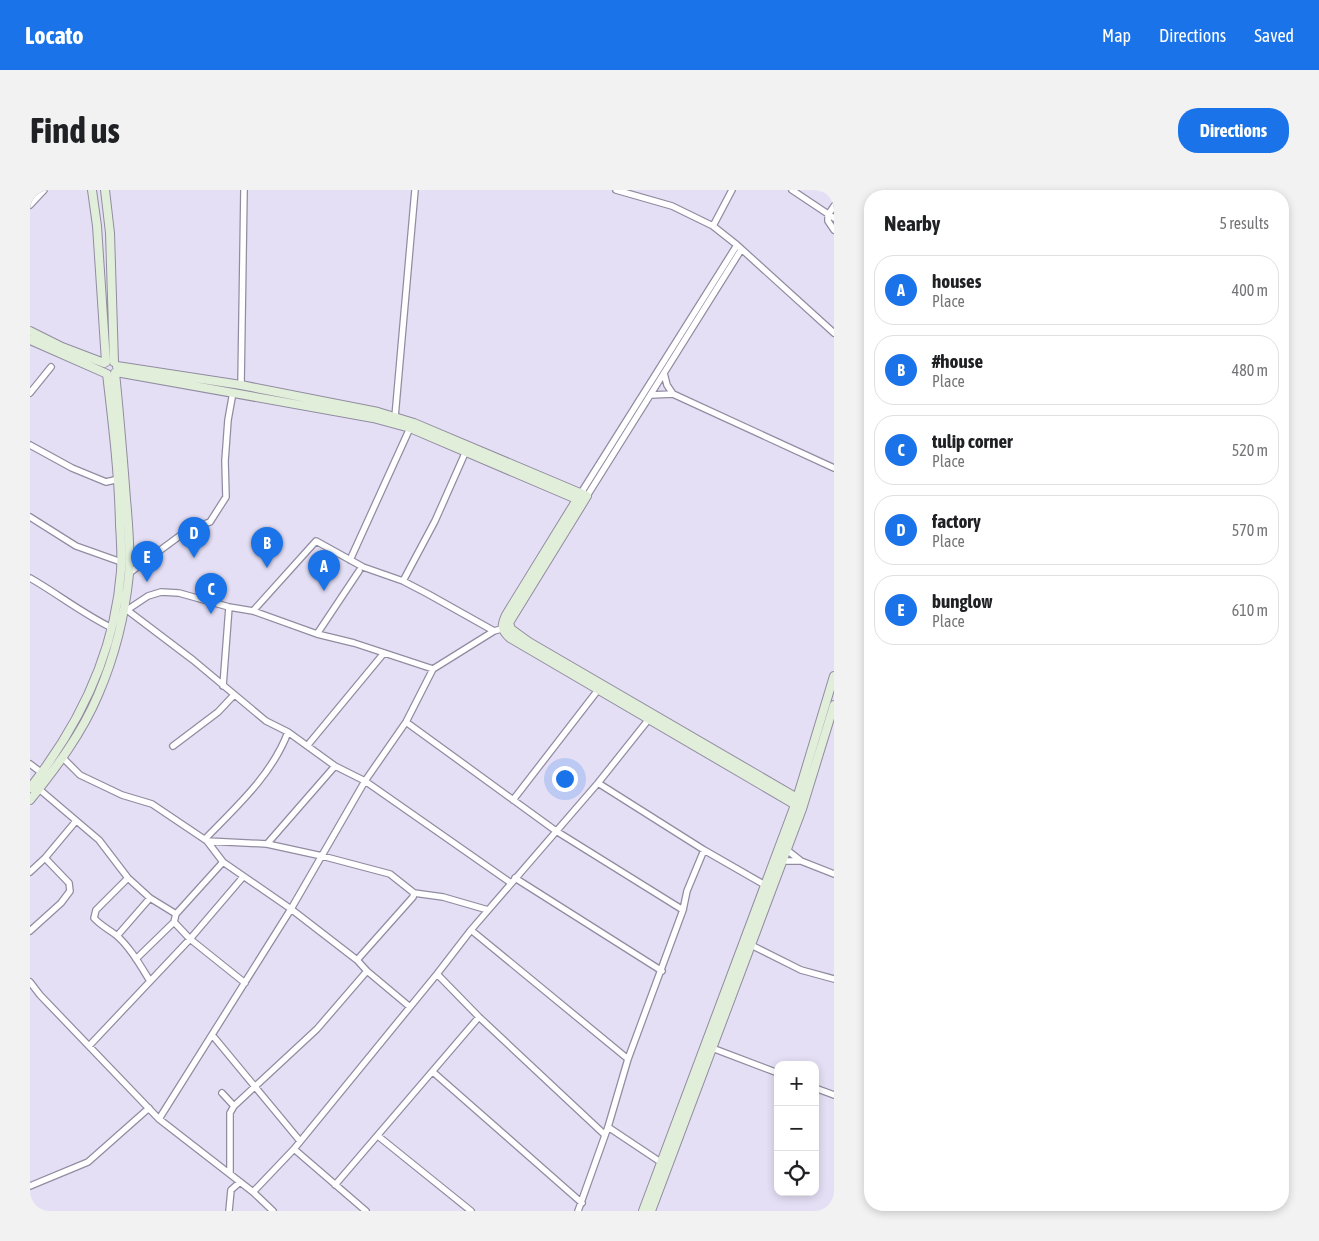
<!DOCTYPE html>
<html lang="en">
<head>
<meta charset="utf-8">
<style>
  body { margin:0; font-family:"Asap Condensed",sans-serif; background:#f2f2f2; color:#202124 }
  .controls { position:absolute; right:15px; bottom:15px; display:grid; overflow:hidden; border-radius:10px; box-shadow:0 2px 8px #0003 }
  .controls button { width:45px; height:45px; display:grid; place-items:center; padding:0; border:0; border-bottom:1px solid #e0e0e0; background:#fff; color:#202124; font:25px sans-serif }
  .you { position:absolute; left:534px; top:588px; width:18px; height:18px; margin:-12px; border:4px solid #fff; border-radius:50%; background:#1a73e8; box-shadow:0 0 0 8px #1a73e833 }
  .badge { display:grid; place-items:center; width:32px; height:32px; border-radius:50%; background:#1a73e8; color:#fff; font-size:16px; font-weight:700 }
  .pin { position:absolute; translate:-50% -41px; filter:drop-shadow(0 1px 2px #0008) }
  .pin::after { content:''; position:absolute; top:26px; width:18px; height:15px; background:inherit; clip-path:polygon(0 0,100% 0,50% 100%) }
  .list { margin:0; padding:0; list-style:none }
  h2 { display:flex; justify-content:space-between; align-items:center; height:65px; margin:0; padding:0 20px; font-size:21px }
  h2 small { font-size:16px; font-weight:400; color:#757577 }
  .list li { display:grid; grid-template-columns:32px 1fr auto; gap:15px; align-items:center; box-sizing:border-box; height:70px; margin:0 10px 10px; padding:0 10px; border:1px solid #e0e0e0; border-radius:20px }
  .list b { display:block; font-size:19px; white-space:nowrap }
  .list p { margin:0; font-size:16px; white-space:nowrap; color:#757577 }
  .list em { font-size:16px; font-style:normal; color:#757577 }
  .icon { flex:none; width:28px; height:28px; fill:none; stroke:currentColor; stroke-width:2; stroke-linecap:round; stroke-linejoin:round }
  .map { position:relative; flex:none; width:804px; height:1021px; overflow:hidden; border-radius:20px }
  header { display:flex; align-items:center; gap:30px; box-sizing:border-box; height:70px; padding:0 25px; background:#1a73e8; color:#fff }
  header strong { font-size:24px }
  nav { display:flex; gap:28px; margin-inline-start:auto; font-size:18px }
  .intro { display:flex; align-items:center; justify-content:space-between; box-sizing:border-box; height:120px; padding:0 30px }
  h1 { margin:0; font-size:35px }
  .button { padding:12px 22px; border-radius:20px; background:#1a73e8; color:#fff; font-size:18px; font-weight:700 }
  main { display:flex; gap:30px; padding:0 30px }
  aside { flex:1; background:#fff; border-radius:20px; box-shadow:0 2px 8px #0003 }
  .map>svg:first-child { display:block }
</style>
</head>
<body>
<header>
<strong>Locato</strong>
<nav><a>Map</a><a>Directions</a><a>Saved</a></nav>
</header>
<div class="intro"><h1>Find us</h1><a class="button">Directions</a></div>
<main>
<div class="map">
<svg width="804" height="1021" viewBox="0 0 804 1021">
  <rect width="100%" height="100%" fill="#e5dff5"/>
  <g fill="none" stroke-linecap="round" stroke-linejoin="round">
    <defs>
      <path id="street" d="M586,0L642,16L683,36L707,55L804,143
        M762,0L804,28
        M0,15L14,0
        M804,16L798,25V31L804,40
        M683,36L702,0
        M634,183L637,195L643,204
        M211,195L214,0
        M0,203L21,177
        M621,205L643,204L804,278
        M365,227L385,0
        M0,255L42,278L76,292L89,289
        M551,303L707,55
        M557,306L711,60
        M0,327L46,356L91,372
        M320,370L380,238
        M98,384L159,339L180,332L196,307L195,271L198,230L203,202
        M0,388C28,404 53,424 82,438
        M373,391L405,331L436,261
        M95,419L97,420L118,406L131,402L149,403L199,417L223,421L287,444L324,453L403,479
        M97,420L163,470L236,531L258,542L305,576L335,591L481,693
        M223,421L286,351L333,377L373,391L398,404L464,441
        M287,444L329,381
        M193,496L199,417
        M376,532L526,641L653,720
        M143,556L188,522L204,505
        M277,556L354,463
        M32,567L50,585L92,605L122,614L177,651L193,672L261,719L327,770L337,781L380,817
        M0,574L12,583
        M568,593L674,660L735,695
        M9,599L69,650L98,688L120,708L146,724L144,732L160,749L215,793
        M483,610L568,500
        M175,649C206,617 242,585 258,542
        M177,651L237,654L292,666L360,684L384,703L413,707L458,720
        M237,654L305,576
        M757,660L771,671L804,684
        M752,671H771
        M0,682L15,668L46,631
        M98,688L66,720L64,728C70,735 78,739 86,745C100,757 110,775 120,791
        M485,688L632,781
        M146,724L193,672
        M441,740L598,869
        M0,741L31,713L40,701L39,693L15,668
        M87,746L120,708
        M721,755L771,780L804,789
        M106,769L144,732
        M327,770L383,707L384,703
        M407,784L449,827L575,945
        M0,792L10,805L129,929L223,1002L243,1021
        M183,846L270,951
        M59,856L160,749L213,687
        M682,858L748,883
        M403,882L552,1013
        M785,898L804,905
        M192,903L204,916L200,923V984
        M204,916L287,839L337,781
        M129,929L261,719L335,591L376,532L403,479L464,441L475,438
        M578,937L632,973
        M348,946L441,1021
        M264,959L336,1021
        M305,995L449,827
        M0,996L58,972L119,918
        M223,1002L264,959L407,784L441,740L568,593L619,529
        M199,1021L201,1000L210,992
        M548,1021L578,937L598,869L653,720L657,701L674,660"/>
      <path id="secondary" d="M62,0L67,36L76,172
        M75,0L80,43L84,172
        M0,141L32,157L74,173
        M0,150L75,183
        M87,176L211,195L348,222L384,233L557,306L482,428L479,433L481,439L499,452L774,612
        M86,182L343,228L380,238L551,311
        M551,303L476,425C471,436 471,440 480,448L769,617
        M0,598C50,534 85,462 91,381C92,366 91,350 90,335C89,284 83,235 77,184
        M0,610C26,578 52,543 68,505C84,468 95,424 99,384C101,355 97,325 95,296C92,258 89,221 85,183
        M613,1021L765,615L804,486
        M621,1021L772,619L804,515"/>
    </defs>
    <use href="#street" stroke="#928ca1" stroke-width="8"/>
    <use href="#secondary" stroke="#928ca1" stroke-width="10"/>
    <use href="#street" stroke="#fff" stroke-width="5.5"/>
    <use href="#secondary" stroke="#e0eeda" stroke-width="8"/>
  </g>
</svg>
<div class="controls">
<button>+</button>
<button>−</button>
<button><svg class="icon" aria-label="locate" viewBox="0 0 24 24"><circle cx="12" cy="12" r="6"/><path d="M12 2v4M12 18v4M2 12h4M18 12h4"/></svg></button>
</div>
<div class="you"></div>
<div class="pin badge" style="left:294px;top:401px">A</div>
<div class="pin badge" style="left:237px;top:378px">B</div>
<div class="pin badge" style="left:181px;top:424px">C</div>
<div class="pin badge" style="left:164px;top:368px">D</div>
<div class="pin badge" style="left:117px;top:392px">E</div>
</div>
<aside>
<h2>Nearby<small>5 results</small></h2>
<ul class="list">
<li><span class="badge">A</span><div><b>houses</b><p>Place</p></div><em>400 m</em></li>
<li><span class="badge">B</span><div><b>#house</b><p>Place</p></div><em>480 m</em></li>
<li><span class="badge">C</span><div><b>tulip corner</b><p>Place</p></div><em>520 m</em></li>
<li><span class="badge">D</span><div><b>factory</b><p>Place</p></div><em>570 m</em></li>
<li><span class="badge">E</span><div><b>bunglow</b><p>Place</p></div><em>610 m</em></li>
</ul>
</aside>
</main>
</body>
</html>
